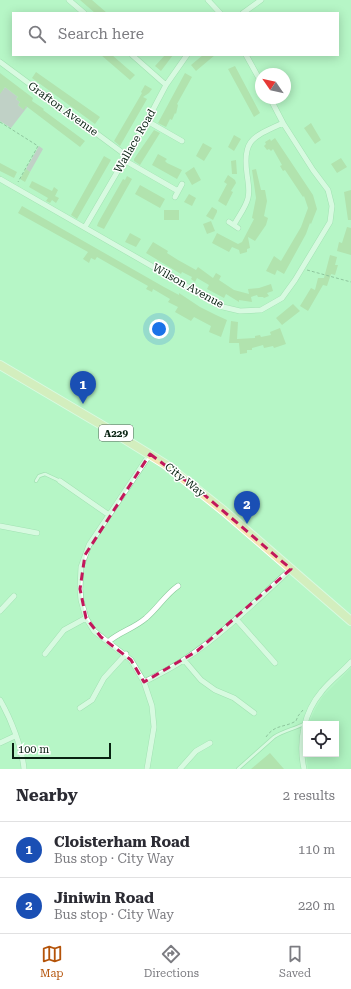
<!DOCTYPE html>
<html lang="en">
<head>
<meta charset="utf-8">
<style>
  body { margin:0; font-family:"Roboto Serif",serif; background:#f2f2f3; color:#2b2b33 }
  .controls { position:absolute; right:12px; bottom:12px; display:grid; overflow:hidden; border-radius:0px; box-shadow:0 2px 10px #0003 }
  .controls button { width:36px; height:36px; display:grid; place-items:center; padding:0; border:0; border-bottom:1px solid #e1e1e2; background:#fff; color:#2b2b33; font:20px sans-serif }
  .compass { position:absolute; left:255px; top:68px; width:36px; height:36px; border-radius:50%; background:#fff; box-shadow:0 2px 10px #0003; rotate:304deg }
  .scale { position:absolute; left:12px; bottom:10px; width:99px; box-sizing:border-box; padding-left:4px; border:2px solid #082211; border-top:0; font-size:11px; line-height:14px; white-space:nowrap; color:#082211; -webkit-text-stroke:3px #fff; paint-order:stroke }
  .you { position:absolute; left:159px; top:329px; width:14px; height:14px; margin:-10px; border:3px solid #fff; border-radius:50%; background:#1a73e8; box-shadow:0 0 0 6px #1a73e833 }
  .badge { display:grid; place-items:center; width:26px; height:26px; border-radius:50%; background:#b45309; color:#fff; font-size:13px; font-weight:700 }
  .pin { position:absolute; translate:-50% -33px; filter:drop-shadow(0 1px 2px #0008) }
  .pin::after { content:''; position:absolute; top:21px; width:14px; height:12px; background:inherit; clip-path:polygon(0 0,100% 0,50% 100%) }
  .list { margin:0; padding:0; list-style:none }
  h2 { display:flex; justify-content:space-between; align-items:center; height:52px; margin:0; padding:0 16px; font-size:17px }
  h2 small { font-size:13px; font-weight:400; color:#7c7c81 }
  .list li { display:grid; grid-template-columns:26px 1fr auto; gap:12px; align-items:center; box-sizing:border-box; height:56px; padding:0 16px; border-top:1px solid #e1e1e2 }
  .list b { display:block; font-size:15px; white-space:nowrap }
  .list p { margin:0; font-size:13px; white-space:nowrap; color:#7c7c81 }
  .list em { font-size:13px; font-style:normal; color:#7c7c81 }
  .icon { flex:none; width:22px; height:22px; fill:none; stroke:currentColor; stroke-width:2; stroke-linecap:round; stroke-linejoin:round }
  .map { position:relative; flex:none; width:351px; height:769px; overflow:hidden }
  .search { position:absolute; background:#fff; box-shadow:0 2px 10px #0003; left:12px; right:12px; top:12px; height:44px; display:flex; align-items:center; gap:10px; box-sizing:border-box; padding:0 14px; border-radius:0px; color:#7c7c81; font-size:15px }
  .sheet { height:164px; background:#fff }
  nav { display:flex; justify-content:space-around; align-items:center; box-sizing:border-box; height:56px; border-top:1px solid #e1e1e2; background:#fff; font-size:11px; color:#7c7c81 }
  nav a { display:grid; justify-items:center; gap:2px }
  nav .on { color:#b45309 }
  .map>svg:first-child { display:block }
</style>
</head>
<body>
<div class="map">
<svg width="351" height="769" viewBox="0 0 351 769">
  <rect width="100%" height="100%" fill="#b6f6c6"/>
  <path fill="#a6eeb9" d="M351,668V769H308V768L305,748L306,742V754H336V724L309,723L315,709L323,696Z"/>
  <path fill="#cca4c5" d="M5,87L18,97L16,99L20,102L18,105L23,109L27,105L28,106L11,128L0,121V88L3,90Z
    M39,146L43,149L30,172L26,169Z"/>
  <path fill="#aacc91" d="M80,0H92L107,13H95Z
    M101,55H112L135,75L130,80Z
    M165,55H173L161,71L155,66Z
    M203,55H215L196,71L191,65Z
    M235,66L260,113L254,117L228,69Z
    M36,72L100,117L95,124L32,78Z
    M0,73L33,98L32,101L44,109L43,110L85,141L80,147L26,106L24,110L18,105L20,102L16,99L18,97L5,87L0,94Z
    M185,73L192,77L177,104L178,105L176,114L175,113L172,120L170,119L166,127L158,123Z
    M145,85L152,89L149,93L143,97L147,99L120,146L114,141L142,93L141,92Z
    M311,123L321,140L315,144L304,128Z
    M154,130L160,133L140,165L134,161V159Z
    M234,135L241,139L234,151L228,147Z
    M275,138L313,195L317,209L311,224L310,223L306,234L284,274L277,270L275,275L266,271L274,256L281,261L301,227L308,208L304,196L303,197L285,170L283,171L280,166L282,165L273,149L271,151L269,149L267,150L264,146L266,144L265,142L270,139L271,141Z
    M203,143L212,148L204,161L196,156Z
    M158,154L167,159L165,161L167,163L182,170L177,179L152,165Z
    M104,156L111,160L77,219L71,215Z
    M341,158L347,167L337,173L331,164Z
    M236,160L237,174H232L231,161Z
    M0,163L17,172L14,178L0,171Z
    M194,167L201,180L192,185L185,173Z
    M26,169L30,172L25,182L20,179Z
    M256,169L261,190H265L267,201L264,216L268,218L266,225L255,241L248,237L250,248L247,249V252L240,254L239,250L232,247L229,252L212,243L217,233L238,244L242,242L254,219L252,218L256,198L252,170Z
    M228,175L235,180L236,183L231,191L233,192L226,206L218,201L227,184L224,182Z
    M127,176L132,179L104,229L97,226L98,223L123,179L125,180Z
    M32,181L52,191L54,187L58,190L55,196L59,198L56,203L52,200L50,203L46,201L48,198L29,187Z
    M140,185L165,199L160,208L135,194Z
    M351,190V220H348L344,192Z
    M189,194L196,198L192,206L184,202Z
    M22,206L164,287L179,295V293L200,307L216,315L227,320L221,337L209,332L211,326L194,317L191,321L175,312L178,307L168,302L170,299L153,289L152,292L146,289L148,286L125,273L97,257L95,260L91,258L89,263L83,259L88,252L18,213Z
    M212,207L217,210V212L213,220L206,216Z
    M164,210H179V220H164Z
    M211,221L215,231L207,234L203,224Z
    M347,227L351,228V255L337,251L339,242L342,243Z
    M130,233L141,239L136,247L125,242Z
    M153,242L168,251L167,253L178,260L196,270L198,267L213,278L216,273L221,276L219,280L234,290L249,294L248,289L259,288L271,284L273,291L267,293L269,296L264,298L263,297H258L257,295L251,297L252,302L239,300V302L226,294L224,298L207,289L209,285L197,278L195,282L191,279L192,277L182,272L181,274L146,253Z
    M330,255L337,257L335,265H338L335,275L331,274L327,286L323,285L308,311L300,306L311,288L315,290L318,278H324Z
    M293,304L300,311L282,325L276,318Z
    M231,321L238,322L237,339L255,338V336L260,335L261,337L271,335L270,332L280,328L286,344L274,348L273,346L264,348L263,345L252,348V350H247V353L240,354L239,343H229Z
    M270,753L284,769H251Z"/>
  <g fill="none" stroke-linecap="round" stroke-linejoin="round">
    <defs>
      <path id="service" d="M36,481L39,476L45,474L60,481
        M238,769L274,737C283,731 294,729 304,724"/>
      <path id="minor" d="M69,0L84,13
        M208,0L220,13
        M243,13L261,0
        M132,55L166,85
        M246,55L261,82
        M0,62L127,156
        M147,121L182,141
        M124,160L178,191
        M0,179L223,307L240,311L261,310L282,298L295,280L330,222L332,206L328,190L313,170L283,123L270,98
        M175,197L182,184
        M229,222L238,228
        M234,225C238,217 246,207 248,198C250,190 248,182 247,174C242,138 254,137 283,123
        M85,227L147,121L166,85L187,55
        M60,481L109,515
        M0,526L37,533
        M0,611L14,596
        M236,619L275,663
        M108,642C119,632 135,628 146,618C158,608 165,595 178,586
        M45,654L64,630L86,618
        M184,660L201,680L215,690L234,698L254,713
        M144,682C158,675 172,668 185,659C223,634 257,600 291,569
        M0,700C11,719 22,747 24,769
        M80,708L92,700L104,678L126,654
        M0,743L15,736
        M147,769L154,727L152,706L144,682L131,660L94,631L86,618L81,600L80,589L81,567L89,545L150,454
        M180,769L196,751L210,743
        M304,769C298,741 304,712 322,691C331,680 342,672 351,662"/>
      <path id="primary" d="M0,365L105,427L165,464L224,511L351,621"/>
    </defs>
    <use href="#service" stroke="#8ac99b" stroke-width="4"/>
    <use href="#minor" stroke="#8ac99b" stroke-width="6"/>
    <use href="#primary" stroke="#fff" stroke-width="10"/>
    <path stroke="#5e8b6b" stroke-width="1" stroke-dasharray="3 2" stroke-linecap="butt" d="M0,122L38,146L18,182
      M307,270L351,282
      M266,737C275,724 284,728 296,721L298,716L303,710"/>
    <use href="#service" stroke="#fff" stroke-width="2.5"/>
    <use href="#minor" stroke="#fff" stroke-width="5"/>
    <use href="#primary" stroke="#f5e5b3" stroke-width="8"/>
  </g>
  <path d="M0 0H351V769H0ZM150,454L201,492L291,569L197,651L144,682L131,660L101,637L86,618L80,589L85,555Z" fill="#b6f6c6" fill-opacity=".55" fill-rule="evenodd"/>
  <path fill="none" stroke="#c2185b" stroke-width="3" stroke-dasharray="8 5" stroke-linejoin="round" d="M150,454L201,492L291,569L197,651L144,682L131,660L101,637L86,618L80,589L85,555Z"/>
  <g text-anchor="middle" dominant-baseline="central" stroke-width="3" stroke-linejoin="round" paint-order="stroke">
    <rect fill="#fff" stroke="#526458" stroke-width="1" x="99" y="425" width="34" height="16" rx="3"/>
    <g font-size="10" font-weight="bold" fill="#082211">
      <text x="116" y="433">A229</text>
    </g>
    <g font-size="11" fill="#082211" stroke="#fff">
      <text transform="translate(63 109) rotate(36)">Grafton Avenue</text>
      <text transform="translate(135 141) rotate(-60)">Wallace Road</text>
      <text transform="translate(188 286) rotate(29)">Wilson Avenue</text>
      <text transform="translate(185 480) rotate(38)">City Way</text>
    </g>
  </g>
</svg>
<div class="controls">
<button><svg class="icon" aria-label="locate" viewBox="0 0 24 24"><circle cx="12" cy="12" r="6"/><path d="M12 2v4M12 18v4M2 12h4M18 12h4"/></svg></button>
</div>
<svg class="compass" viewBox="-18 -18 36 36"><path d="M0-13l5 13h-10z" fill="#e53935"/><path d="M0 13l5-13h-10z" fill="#7c7c81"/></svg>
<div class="scale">100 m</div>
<div class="you"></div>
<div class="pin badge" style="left:83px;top:404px;background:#1a4fb4">1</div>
<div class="pin badge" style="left:247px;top:524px;background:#1a4fb4">2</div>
<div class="search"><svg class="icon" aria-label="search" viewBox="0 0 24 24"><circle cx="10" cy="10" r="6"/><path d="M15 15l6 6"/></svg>Search here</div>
</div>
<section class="sheet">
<h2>Nearby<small>2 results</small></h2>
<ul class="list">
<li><span class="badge" style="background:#1a4fb4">1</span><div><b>Cloisterham Road</b><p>Bus stop · City Way</p></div><em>110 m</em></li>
<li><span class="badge" style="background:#1a4fb4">2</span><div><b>Jiniwin Road</b><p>Bus stop · City Way</p></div><em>220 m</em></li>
</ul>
</section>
<nav>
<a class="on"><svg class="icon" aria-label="map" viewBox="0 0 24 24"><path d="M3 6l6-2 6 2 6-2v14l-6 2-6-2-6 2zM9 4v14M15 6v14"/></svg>Map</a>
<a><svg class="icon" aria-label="directions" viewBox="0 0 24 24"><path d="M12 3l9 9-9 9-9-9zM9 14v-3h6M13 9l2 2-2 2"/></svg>Directions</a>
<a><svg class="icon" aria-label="saved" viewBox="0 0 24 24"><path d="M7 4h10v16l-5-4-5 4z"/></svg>Saved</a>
</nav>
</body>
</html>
